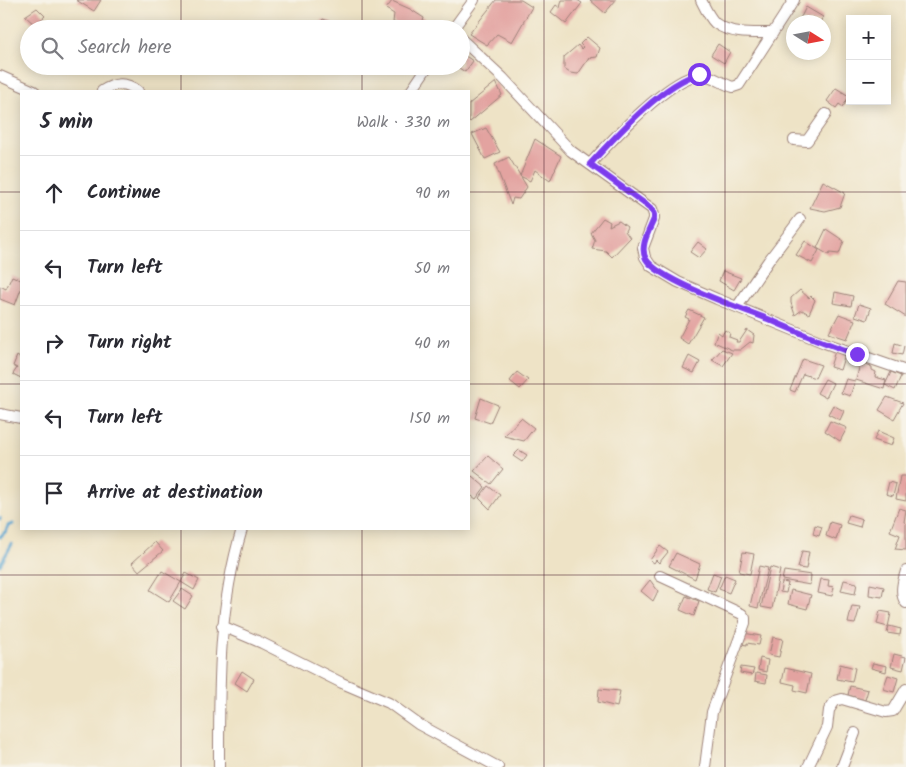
<!DOCTYPE html>
<html lang="en">
<head>
<meta charset="utf-8">
<style>
  body { margin:0; font-family:Kalam,sans-serif; background:#f2f2f3; color:#2b2b33 }
  .controls { position:absolute; right:15px; top:15px; display:grid; overflow:hidden; border-radius:0px; box-shadow:0 2px 12px #0003 }
  .controls button { width:45px; height:45px; display:grid; place-items:center; padding:0; border:0; border-bottom:1px solid #e1e1e2; background:#fff; color:#2b2b33; font:25px sans-serif }
  .compass { position:absolute; left:786px; top:15px; width:45px; height:45px; border-radius:50%; background:#fff; box-shadow:0 2px 12px #0003; rotate:101deg }
  .stop { position:absolute; width:15px; height:15px; margin:-11px; border:4px solid #7c3aed; border-radius:50%; background:#fff }
  .stop.end { background:#7c3aed; border-color:#fff; box-shadow:0 1px 5px #0008 }
  .list { margin:0; padding:0; list-style:none }
  h2 { display:flex; justify-content:space-between; align-items:center; height:65px; margin:0; padding:0 20px; font-size:21px }
  h2 small { font-size:16px; font-weight:400; color:#7c7c81 }
  .list li { display:grid; grid-template-columns:32px 1fr auto; gap:15px; align-items:center; box-sizing:border-box; height:75px; padding:0 20px; border-top:1px solid #e1e1e2 }
  .list b { display:block; font-size:19px; white-space:nowrap }
  .list em { font-size:16px; font-style:normal; color:#7c7c81 }
  .icon { flex:none; width:28px; height:28px; fill:none; stroke:currentColor; stroke-width:2; stroke-linecap:round; stroke-linejoin:round }
  .map { position:relative; flex:none; width:906px; height:767px; overflow:hidden }
  .search { position:absolute; background:#fff; box-shadow:0 2px 12px #0003; left:20px; top:20px; width:450px; height:55px; display:flex; align-items:center; gap:12px; box-sizing:border-box; padding:0 18px; border-radius:28px; color:#7c7c81; font-size:19px }
  .panel { position:absolute; background:#fff; box-shadow:0 2px 12px #0003; left:20px; top:90px; width:450px; height:440px; border-radius:0px }
  .map>svg:first-child { display:block }
</style>
</head>
<body>
<div class="map">
<svg width="906" height="767" viewBox="0 0 906 767">
  <rect width="100%" height="100%" fill="#f7f3e8"/>
  <filter id="ink" filterUnits="userSpaceOnUse"><feTurbulence type="fractalNoise" baseFrequency=".02" numOctaves="2"/><feDisplacementMap in="SourceGraphic" scale="10" xChannelSelector="R" yChannelSelector="G"/><feConvolveMatrix kernelMatrix="1 2 1 2 8 2 1 2 1" color-interpolation-filters="sRGB"/></filter>
  <filter id="wash" filterUnits="userSpaceOnUse"><feTurbulence type="fractalNoise" baseFrequency=".0096" numOctaves="4" result="noise"/><feDisplacementMap in="SourceGraphic" scale="20" xChannelSelector="R" yChannelSelector="G"/><feGaussianBlur stdDeviation="1.12" result="paint"/><feColorMatrix in="noise" values="0 0 0 0 0 0 0 0 0 0 0 0 0 0 0 0 0 1.4 0 .05"/><feComposite in="paint" operator="in"/></filter>
  <g filter="url(#wash)">
    <rect width="100%" height="100%" fill="#eee3c6"/>
    <g fill="none" stroke-linecap="round" stroke-linejoin="round">
      <path stroke="#58a5d1" stroke-width="3" d="M0,519V518
        M0,537L6,531L8,526L13,524
        M0,565L12,544"/>
    </g>
    <g id="blocks">
      <path fill="#e3a3a0" d="M76,0H101L94,11Z
        M496,0H521L532,7L512,42L497,34L487,45L469,34Z
        M562,0H577L582,3L566,24L551,12L556,5L560,8Z
        M590,0H616L605,13Z
        M392,1L410,9L424,18L423,21L438,29H418L407,24L404,28L393,22L394,14L386,9Z
        M806,7L823,17L820,22H808L800,19Z
        M37,8L45,16L35,25L25,16Z
        M323,19L333,23L330,29H317Z
        M587,37L600,48L597,57L589,58L578,74L570,73L564,69V57L578,45L581,49L583,47L580,44Z
        M718,44L730,52L724,63L711,55Z
        M461,53L473,61L465,72L456,66H461Z
        M496,82L502,95L470,122L469,121V104Z
        M836,88L849,96L843,107L839,104L836,108L827,101Z
        M486,128L500,152L485,159L472,134Z
        M535,139L561,156L550,181L535,170L530,181L520,176Z
        M509,157L527,187L519,199L513,198L511,205L495,164Z
        M823,181L845,193L840,207L825,211L810,208Z
        M603,218L610,222L609,226L619,221L627,227L625,231L630,238L612,257L606,251L592,249L595,240L591,233Z
        M826,229L844,241L839,254L830,253L829,255L817,248Z
        M805,241L819,250L812,263L796,255Z
        M698,242L707,249L699,258L690,252Z
        M723,271L741,278L734,290L719,281Z
        M12,276L21,280V289L15,305L0,299V286L6,289Z
        M898,281L906,282V317L885,304Z
        M800,290L809,298L811,296L815,300L809,314L802,310L795,315L791,303V298Z
        M835,292L853,296L851,306L833,303Z
        M859,304L871,308L867,320L855,316Z
        M689,310L704,317L688,344L679,338L689,319L685,317Z
        M839,314L855,320L847,339L829,333Z
        M725,330L730,333L729,337L737,340L736,342H739L747,330L754,335L753,343L750,342L740,350H732L714,342L718,332L722,335Z
        M895,343L904,346L902,355L893,353Z
        M722,349L732,353L723,366L712,360Z
        M835,351L845,354L840,370L830,367Z
        M17,356L20,358L21,357V378L13,374L17,368L13,366Z
        M689,356L700,362L694,373L683,368Z
        M803,359L821,365L815,378L803,374L795,392L790,390Z
        M860,364L872,367V370L876,372L875,377L886,380L884,389L856,380Z
        M517,372L528,380L520,389L510,381Z
        M891,372L901,376L895,390L885,385Z
        M825,379L833,383L826,398L817,393Z
        M846,379L855,381L850,396L841,393Z
        M887,397L903,403L894,419L879,410Z
        M481,398L498,405L490,423L475,418Z
        M833,405L844,411L840,420L828,414Z
        M521,418L534,428L524,441L504,436Z
        M830,421L847,428L840,441L825,431Z
        M878,431L894,438L891,446L874,440Z
        M519,450L527,455L522,462L513,456Z
        M488,456L503,469L491,484L474,471Z
        M472,476L485,487L476,499L469,494V479Z
        M900,476H906V501L896,499Z
        M889,482L896,484L893,496L886,494Z
        M488,486L500,495L490,509L479,498Z
        M899,508L906,510L904,522L906,523V550L895,549L900,535L890,531Z
        M849,515L862,519L860,527L846,523Z
        M830,522L840,525L836,540L826,536Z
        M815,525L822,527L819,536L813,534Z
        M155,542L163,551L139,571L132,563Z
        M660,546L668,552L659,563L656,560L654,563L650,560Z
        M802,551L809,552L806,569L798,568Z
        M743,552L754,554L750,574L739,572Z
        M676,553L700,564L695,579L669,566Z
        M759,566L768,568L758,608L750,606Z
        M770,567L780,570L772,609L761,607Z
        M162,571L181,582L169,602L150,590Z
        M784,571L811,575L810,585L782,580Z
        M186,573L199,580L194,590L181,582Z
        M713,573L721,576L715,592L707,589Z
        M725,575L735,579L729,593L719,589Z
        M821,579L829,580L828,586L834,587L832,596L818,593Z
        M650,580L658,591L653,601L641,591Z
        M844,580L857,583L855,594L841,591Z
        M782,582L788,583L786,593L780,592Z
        M870,584L884,587L882,597L869,595Z
        M182,589L193,596L185,609L173,601Z
        M791,590L811,595L807,609L788,604Z
        M686,596L699,601L694,616L680,610Z
        M852,606L860,607L855,624L848,623Z
        M880,611L891,613L888,627L877,624Z
        M889,626L901,629L900,635L887,633Z
        M743,633L761,636L759,645L747,643V645L741,644Z
        M773,637L783,639L779,657L769,655Z
        M894,654L906,657L903,670L891,667Z
        M760,658L768,660L766,672L758,670Z
        M873,663L887,666L886,672L871,668Z
        M840,664L855,668L852,682L837,679Z
        M741,667L754,669L752,675L740,673Z
        M785,668L811,674L807,693L794,690L795,685L782,682Z
        M242,671L254,679L247,691L235,683Z
        M756,673L767,675L766,683L755,681Z
        M888,675L898,678L894,692L883,689Z
        M850,686L868,690L865,700L848,695Z
        M599,689L620,691L617,707L598,702Z"/>
    </g>
  </g>
  <g filter="url(#ink)">
    <use href="#blocks" fill-opacity="0" stroke="#9c8178" stroke-width="1"/>
    <g fill="none" stroke-linecap="round" stroke-linejoin="round">
      <defs>
        <path id="minor" d="M701,0C705,8 709,17 715,23C731,35 754,33 773,33
          M453,29L474,0
          M461,39L503,78L571,151L652,209L654,215V219L643,248L645,257L651,266L678,282L717,299L825,343L906,371
          M0,76L34,91
          M102,91C115,83 125,81 138,91
          M411,91L428,66
          M794,140L807,141L826,114
          M590,164C610,142 672,75 701,75C713,75 722,84 733,87L739,85L794,0
          M737,307L769,260L800,219
          M0,414L21,418
          M906,571C903,581 899,594 906,603
          M660,576L742,614L745,618V623L712,712L705,767
          M222,626L262,643L342,683L389,703L418,724L498,767
          M219,767C219,684 218,609 242,529
          M808,767L827,727L829,710L835,701L842,699L886,712L893,711L906,689
          M842,767L855,733"/>
      </defs>
      <use href="#minor" stroke="#9c8178" stroke-width="12"/>
      <use href="#minor" stroke="#fff" stroke-width="10"/>
    </g>
  </g>
  <g fill="none" stroke-linecap="round" stroke-linejoin="round" filter="url(#ink)">
    <path stroke="#7c3aed" stroke-width="6" d="M699,74C664,82 614,138 590,164L652,209L654,215V219C649,231 639,247 646,259C658,280 742,309 768,319C797,332 826,344 857,354"/>
  </g>
  <path fill="none" stroke="#4a1f2b" stroke-width="1" stroke-opacity="0.55" d="M181,0V29M362,0V29M544,0V767M725,0V767M181,66V91M362,66V91M0,192H21M469,192H906M0,384H21M469,384H906M181,529V767M362,529V767M0,575H906"/>
</svg>
<div class="controls">
<button>+</button>
<button>−</button>
</div>
<svg class="compass" viewBox="-18 -18 36 36"><path d="M0-13l5 13h-10z" fill="#e53935"/><path d="M0 13l5-13h-10z" fill="#7c7c81"/></svg>
<div class="stop" style="left:699px;top:74px"></div>
<div class="stop end" style="left:857px;top:354px"></div>
<div class="search"><svg class="icon" aria-label="search" viewBox="0 0 24 24"><circle cx="10" cy="10" r="6"/><path d="M15 15l6 6"/></svg>Search here</div>
<section class="panel">
<h2>5 min<small>Walk · 330 m</small></h2>
<ul class="list">
<li><svg class="icon" aria-label="ahead" viewBox="0 0 24 24"><path d="M12 20V5M6 11l6-6 6 6"/></svg><div><b>Continue</b></div><em>90 m</em></li>
<li><svg class="icon" aria-label="left" viewBox="0 0 24 24"><path d="M17 20v-9H6M10 6l-5 5 5 5"/></svg><div><b>Turn left</b></div><em>50 m</em></li>
<li><svg class="icon" aria-label="right" viewBox="0 0 24 24"><path d="M7 20v-9h11M14 6l5 5-5 5"/></svg><div><b>Turn right</b></div><em>40 m</em></li>
<li><svg class="icon" aria-label="left" viewBox="0 0 24 24"><path d="M17 20v-9H6M10 6l-5 5 5 5"/></svg><div><b>Turn left</b></div><em>150 m</em></li>
<li><svg class="icon" aria-label="arrive" viewBox="0 0 24 24"><path d="M6 21V4h12l-3 4 3 4H6"/></svg><div><b>Arrive at destination</b></div></li>
</ul>
</section>
</div>
</body>
</html>
